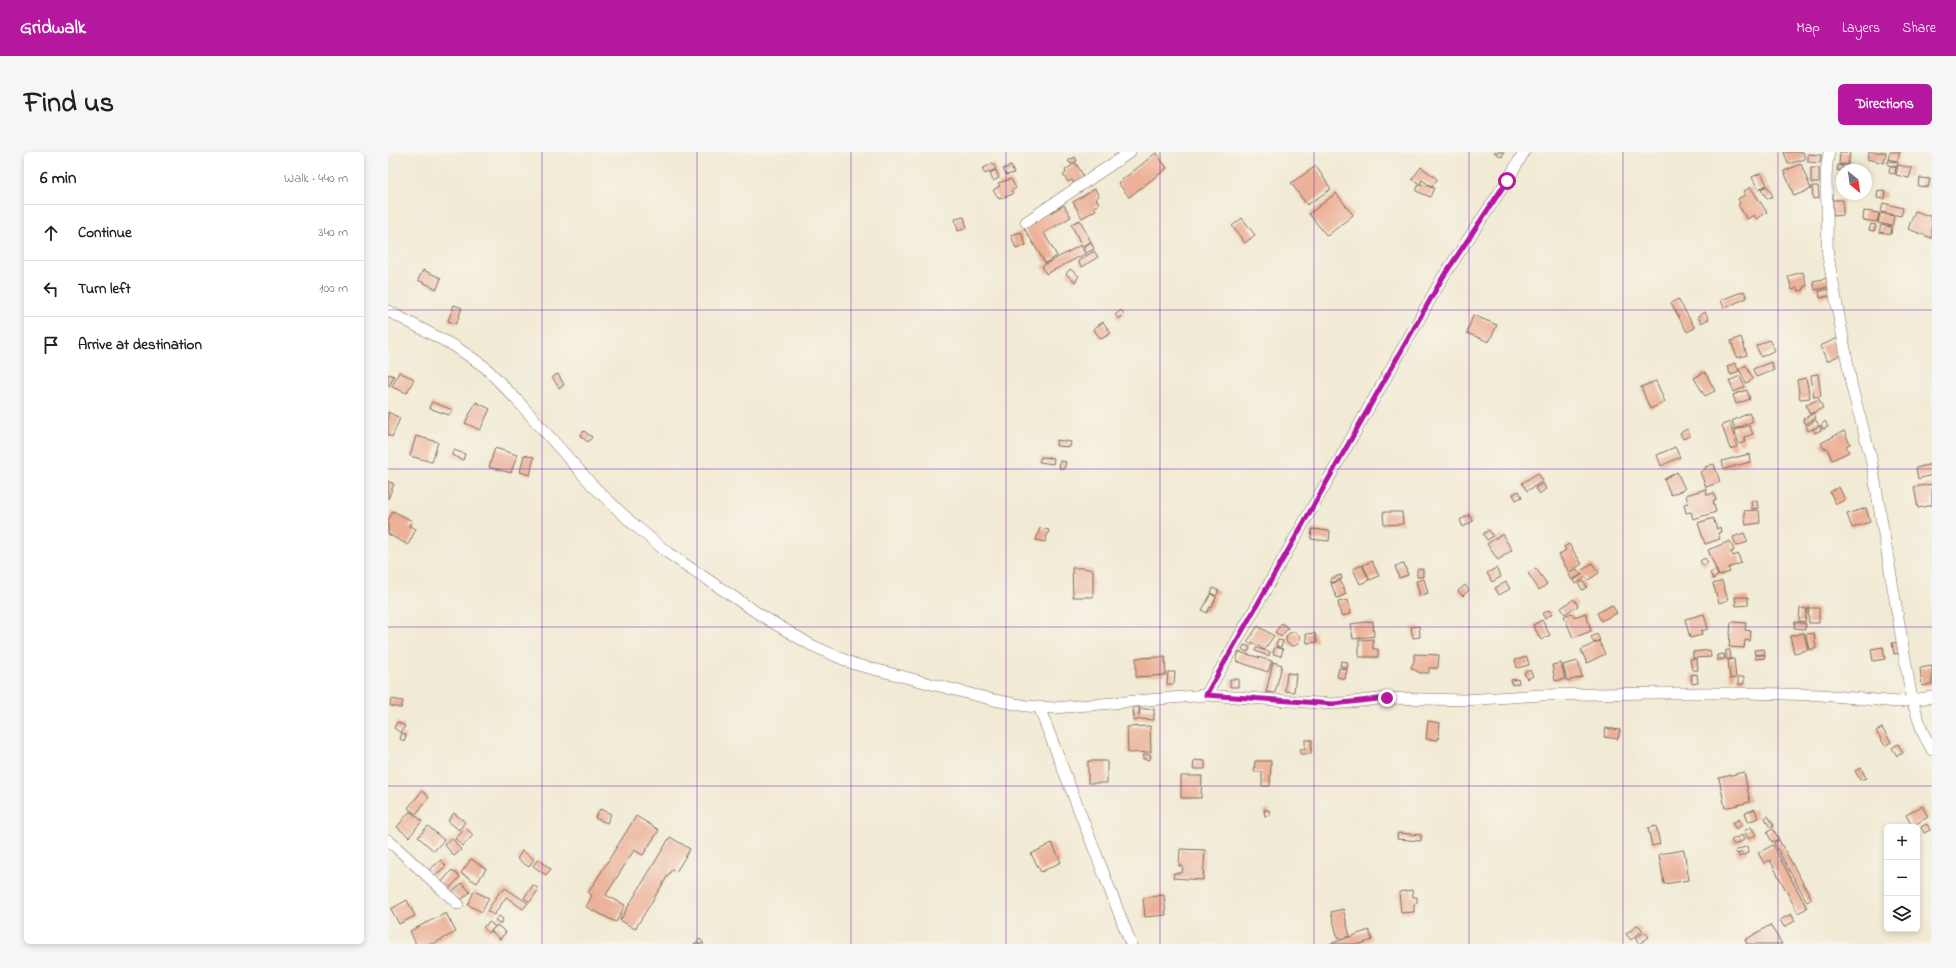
<!DOCTYPE html>
<html lang="en">
<head>
<meta charset="utf-8">
<style>
  body { margin:0; font-family:"Indie Flower",sans-serif; background:#f6f6f6; color:#202124 }
  .controls { position:absolute; right:12px; bottom:12px; display:grid; overflow:hidden; border-radius:6px; box-shadow:0 2px 6px #0003 }
  .controls button { width:36px; height:36px; display:grid; place-items:center; padding:0; border:0; border-bottom:1px solid #e0e0e0; background:#fff; color:#202124; font:20px sans-serif }
  .compass { position:absolute; left:1448px; top:12px; width:36px; height:36px; border-radius:50%; background:#fff; box-shadow:0 2px 6px #0003; rotate:151deg }
  .stop { position:absolute; width:12px; height:12px; margin:-9px; border:3px solid #b5179e; border-radius:50%; background:#fff }
  .stop.end { background:#b5179e; border-color:#fff; box-shadow:0 1px 4px #0008 }
  .list { margin:0; padding:0; list-style:none }
  h2 { display:flex; justify-content:space-between; align-items:center; height:52px; margin:0; padding:0 16px; font-size:17px }
  h2 small { font-size:13px; font-weight:400; color:#757577 }
  .list li { display:grid; grid-template-columns:26px 1fr auto; gap:12px; align-items:center; box-sizing:border-box; height:56px; padding:0 16px; border-top:1px solid #e0e0e0 }
  .list b { display:block; font-size:15px; white-space:nowrap }
  .list em { font-size:13px; font-style:normal; color:#757577 }
  .icon { flex:none; width:22px; height:22px; fill:none; stroke:currentColor; stroke-width:2; stroke-linecap:round; stroke-linejoin:round }
  .map { position:relative; flex:none; width:1544px; height:792px; overflow:hidden; border-radius:6px }
  header { display:flex; align-items:center; gap:24px; box-sizing:border-box; height:56px; padding:0 20px; background:#b5179e; color:#fff }
  header strong { font-size:19px }
  nav { display:flex; gap:22px; margin-inline-start:auto; font-size:14px }
  .intro { display:flex; align-items:center; justify-content:space-between; box-sizing:border-box; height:96px; padding:0 24px }
  h1 { margin:0; font-size:28px }
  .button { padding:10px 18px; border-radius:6px; background:#b5179e; color:#fff; font-size:14px; font-weight:700 }
  main { display:flex; gap:24px; padding:0 24px }
  aside { flex:1; background:#fff; border-radius:6px; box-shadow:0 2px 6px #0003 }
  .map>svg:first-child { display:block }
</style>
</head>
<body>
<header>
<strong>Gridwalk</strong>
<nav><a>Map</a><a>Layers</a><a>Share</a></nav>
</header>
<div class="intro"><h1>Find us</h1><a class="button">Directions</a></div>
<main>
<aside>
<h2>6 min<small>Walk · 440 m</small></h2>
<ul class="list">
<li><svg class="icon" aria-label="ahead" viewBox="0 0 24 24"><path d="M12 20V5M6 11l6-6 6 6"/></svg><div><b>Continue</b></div><em>340 m</em></li>
<li><svg class="icon" aria-label="left" viewBox="0 0 24 24"><path d="M17 20v-9H6M10 6l-5 5 5 5"/></svg><div><b>Turn left</b></div><em>100 m</em></li>
<li><svg class="icon" aria-label="arrive" viewBox="0 0 24 24"><path d="M6 21V4h12l-3 4 3 4H6"/></svg><div><b>Arrive at destination</b></div></li>
</ul>
</aside>
<div class="map">
<svg width="1544" height="792" viewBox="0 0 1544 792">
  <rect width="100%" height="100%" fill="#f7f3e8"/>
  <filter id="ink" filterUnits="userSpaceOnUse"><feTurbulence type="fractalNoise" baseFrequency=".025" numOctaves="2"/><feDisplacementMap in="SourceGraphic" scale="8" xChannelSelector="R" yChannelSelector="G"/><feConvolveMatrix kernelMatrix="1 2 1 2 8 2 1 2 1" color-interpolation-filters="sRGB"/></filter>
  <filter id="wash" filterUnits="userSpaceOnUse"><feTurbulence type="fractalNoise" baseFrequency=".012" numOctaves="4" result="noise"/><feDisplacementMap in="SourceGraphic" scale="16" xChannelSelector="R" yChannelSelector="G"/><feGaussianBlur stdDeviation="0.9" result="paint"/><feColorMatrix in="noise" values="0 0 0 0 0 0 0 0 0 0 0 0 0 0 0 0 0 1.4 0 .05"/><feComposite in="paint" operator="in"/></filter>
  <g filter="url(#wash)">
    <rect width="100%" height="100%" fill="#f1ead4"/>
    <g id="blocks">
      <path fill="#ecb198" d="M1106,0H1116L1114,5Z
        M1396,0H1415L1417,7L1400,12Z
        M1452,0H1462L1460,13L1451,12Z
        M1481,0H1498L1496,11L1479,7Z
        M1502,0H1512L1509,9L1500,7Z
        M768,1L779,16L741,45L730,31Z
        M1420,2L1433,3L1432,11L1420,10Z
        M687,5L689,9L683,12L680,9Z
        M1500,9L1510,10L1509,15L1500,13Z
        M605,11L608,17L597,22L594,17Z
        M688,11L697,27L687,33L684,28L680,30L675,23L678,21L677,18Z
        M1413,12L1423,37L1406,44L1396,19Z
        M1450,13L1455,14L1454,19L1449,18Z
        M1510,13L1524,16L1521,26L1508,23Z
        M623,14L626,21L618,23L615,17Z
        M928,14L943,37L919,53L903,31Z
        M1033,15L1049,27L1044,35L1034,28L1032,32L1024,27Z
        M1502,15H1508L1507,22L1501,21Z
        M1423,16H1431V31H1423Z
        M608,18L611,26L605,29L602,21Z
        M1373,21L1379,33L1370,37L1364,25Z
        M1532,26L1542,27L1540,35L1530,34Z
        M623,27L628,36L623,39L625,42L611,47L605,38L612,34L610,31Z
        M1031,32L1046,36L1042,45L1028,39Z
        M1379,34L1385,44L1379,47L1373,37Z
        M1424,34H1430L1431,46L1425,47Z
        M1362,35L1379,60L1369,67L1366,63L1359,67L1350,53L1352,51L1350,47L1357,43L1355,40Z
        M707,37L711,44L708,46L711,52L706,55L708,58L694,66L685,50Z
        M1490,38L1498,40L1497,47L1489,46Z
        M948,41L965,63L939,84L921,62Z
        M1445,48H1455V63L1445,64Z
        M1495,51L1515,56L1513,64L1493,60Z
        M676,53L683,65L656,81L669,104L657,111L636,76Z
        M1476,59L1491,61L1489,70L1475,68Z
        M1527,59L1544,65V86L1520,77Z
        M1492,61L1506,64L1504,74L1490,71Z
        M576,65L579,76L570,79L567,67Z
        M854,66L867,83L857,91L844,74Z
        M692,68L703,90L694,94L683,72Z
        M1483,72L1488,73L1486,79L1481,78Z
        M1493,73L1504,75L1503,82L1491,80Z
        M633,80L638,93L628,97L623,83Z
        M703,90L706,97L698,101L696,94Z
        M693,93L697,102L658,122L654,114Z
        M706,99L710,105L694,115L690,109Z
        M682,117L691,124L687,130L678,122Z
        M35,118L53,126L49,137L30,128Z
        M1415,120L1419,134L1415,135L1416,138L1410,139L1409,136L1404,138L1400,124Z
        M1441,126L1443,134L1427,138L1425,129Z
        M1443,136L1445,143L1432,146L1431,139Z
        M1356,139L1359,146L1336,156L1333,148Z
        M1290,147L1307,176L1299,180L1283,151Z
        M66,153L74,156L68,172L60,169Z
        M733,158L736,162L731,167L727,163Z
        M1317,160L1321,167L1313,171L1310,164Z
        M1085,163L1109,173L1101,190L1079,181Z
        M715,170L723,181L713,187L705,177Z
        M1353,185L1359,203L1349,206L1343,189Z
        M1450,186L1457,201L1439,209L1432,194Z
        M1381,188L1387,198L1373,205L1368,194Z
        M1383,210L1386,218L1368,225L1365,217Z
        M1347,211L1351,219L1343,223L1339,215Z
        M1358,213L1365,227L1358,231L1351,217Z
        M11,220L26,227L19,241L4,235Z
        M1317,220L1327,239L1317,244L1306,226Z
        M0,222L6,224L1,235L0,234Z
        M170,222L176,233L171,236L164,225Z
        M1430,222L1433,244L1426,245L1423,223Z
        M1352,224L1357,235L1346,240L1341,229Z
        M1418,226L1422,246L1412,247L1409,228Z
        M1268,229L1277,250L1262,257L1253,235Z
        M1359,238L1362,247L1348,252L1345,243Z
        M1431,247L1435,256L1422,262L1418,253Z
        M44,250L65,258L61,263L41,256Z
        M88,250L102,257L92,278L77,271Z
        M0,260L12,266L4,285L0,283Z
        M1361,261L1365,269L1347,277L1344,269Z
        M1426,261L1428,266L1418,272L1415,267Z
        M1428,268L1431,274L1420,279L1418,274Z
        M1437,269L1440,275L1435,277L1433,273Z
        M1342,270L1349,295L1342,297L1334,273Z
        M1361,273L1365,282L1356,285L1357,290L1351,292L1346,278Z
        M1432,274L1433,278L1427,281L1425,277Z
        M1299,277L1302,284L1295,287L1292,281Z
        M196,279L204,285L200,290L192,284Z
        M1456,279L1462,292L1458,294L1461,300L1444,308L1439,296L1436,297L1433,291Z
        M28,284L50,290L44,310L22,304Z
        M669,288L683,290L682,295L668,294Z
        M1287,295L1292,305L1273,314L1269,303Z
        M107,296L129,303L123,321L101,315Z
        M66,298L77,302L75,308L64,303Z
        M1361,302L1362,310L1336,317L1334,309Z
        M136,303L146,305L142,323L132,320Z
        M653,305L666,306L665,312L651,310Z
        M672,309L678,310L676,317L671,316Z
        M1326,312L1332,330L1318,335L1312,320L1318,317L1317,315Z
        M1544,312V323L1530,327L1528,316Z
        M1289,320L1297,337L1283,343L1276,327Z
        M1150,321L1155,329L1139,339L1134,331Z
        M0,329L6,332L0,347Z
        M1155,331L1158,337L1151,342L1147,336Z
        M1544,332V353L1530,356L1526,335Z
        M1451,335L1457,348L1448,352L1442,340Z
        M1318,337L1319,343L1326,341L1328,348L1325,349L1328,360L1305,367L1303,360L1298,361L1296,352L1300,351L1298,343Z
        M1131,339L1134,345L1128,348L1125,342Z
        M1369,348L1370,356L1364,357L1363,349Z
        M1478,356L1482,370L1464,376L1459,362Z
        M1371,358L1372,371L1358,373L1356,359Z
        M5,359L24,369L21,374L28,377L20,393L0,382V369Z
        M995,360H1014L1015,372L996,373Z
        M1081,363L1085,369L1075,375L1072,368Z
        M1325,366L1329,377L1332,375L1333,380L1330,381L1332,387L1317,392L1310,371Z
        M652,376L661,378L657,390L648,388Z
        M924,377L942,379L941,389L923,387Z
        M1101,378L1105,384L1099,388L1095,382Z
        M1356,381L1360,390L1348,394L1345,385Z
        M1114,382L1124,398L1110,408L1099,392Z
        M1342,389L1346,399L1343,400L1345,404L1350,402L1353,411L1340,416L1342,420L1331,424L1320,398Z
        M1181,392L1194,412L1181,420L1171,403L1178,398L1176,395Z
        M1317,406L1320,411L1315,414L1312,409Z
        M984,409L991,424L982,428L975,413Z
        M1204,411L1211,421L1200,428L1198,425L1188,432L1186,428L1195,422L1193,419Z
        M1016,412L1020,423L1011,426L1007,414Z
        M974,413L981,428L972,432L965,417Z
        M684,416H695L705,418V445H685Z
        M1108,416L1113,425L1104,430L1099,421Z
        M1148,416L1159,432L1151,438L1140,421Z
        M1029,417H1035V425H1029Z
        M1189,417L1193,423L1184,428L1181,423Z
        M1328,418L1330,424L1325,427L1322,421Z
        M953,423L954,427L943,431L942,427Z
        M1036,427L1040,441L1032,444L1028,429Z
        M952,428L958,442L949,446L943,432Z
        M1195,429L1199,435L1194,438L1191,432Z
        M1334,429L1340,448L1331,451L1325,432Z
        M1118,430L1122,437L1111,443L1107,436Z
        M1077,433L1081,438L1075,444L1070,439Z
        M825,436L831,439L828,444L823,441Z
        M823,442L828,445L824,456L822,455L819,461L814,458Z
        M1347,445H1360V453L1348,454Z
        M1186,447L1190,454L1177,462L1173,456Z
        M960,448L963,462L953,464L950,450Z
        M1224,453L1229,461L1213,469L1209,461Z
        M1412,456L1419,457L1417,470L1411,469Z
        M1420,456H1431V471H1421Z
        M1161,458L1164,462L1157,466L1154,462Z
        M1184,461L1186,465L1198,461L1203,479L1185,486L1176,464Z
        M1316,462L1320,477L1313,479L1314,483L1302,486L1297,467Z
        M1154,468L1162,483L1153,488L1145,473Z
        M985,469L986,484L965,487L963,472Z
        M1343,470L1358,471L1357,478L1363,479L1362,489L1357,488L1356,496L1341,495Z
        M1407,470L1418,472L1417,477L1406,476Z
        M894,471L900,476L893,485L887,480Z
        M870,474L886,484L876,498L864,490L863,493L859,490Z
        M1031,474L1032,485L1025,486L1023,475Z
        M898 487a7 7 0 1 1 14 0a7 7 0 1 1-14 0Z
        M927,481L929,490L919,491L918,482Z
        M1416,481L1420,498L1406,501L1402,484Z
        M1426,481L1428,496L1421,498L1418,482Z
        M1209,482L1212,488L1206,491L1203,485Z
        M985,487V497H990V505H971V488Z
        M890,488L895,489L893,495L888,494Z
        M1211,489L1217,502L1199,511L1193,498Z
        M1512,490L1514,501L1506,502L1504,491Z
        M856,493L862,495L860,500L854,498Z
        M887,495L895,497L893,504L885,502Z
        M1495,495L1497,507L1485,509L1483,497Z
        M868,496L882,500L881,504L867,499Z
        M1376,497L1377,502L1367,503L1366,498Z
        M1322,498L1323,505L1305,506V500Z
        M1338,498H1342L1343,507H1338Z
        M851,500L884,509L880,520L848,509Z
        M1026,502L1051,503L1050,516H1041V521H1032L1023,516L1026,509Z
        M1336,502L1337,507L1329,508V503Z
        M1367,503H1377V506L1367,507Z
        M777,505L778,523L748,525V506Z
        M1139,505L1141,513L1129,516L1127,508Z
        M1302,507H1309L1310,518H1304Z
        M1346,507L1348,526L1342,527L1340,508Z
        M953,509L960,510L959,516L952,514Z
        M1190,509L1194,525L1179,529L1175,513Z
        M885,510L894,513L887,541L878,540Z
        M1173,511L1177,527L1167,529L1164,513Z
        M1544,514V532L1534,534L1532,516Z
        M951,516L959,517L957,527L949,525Z
        M1142,518L1145,524L1139,527L1136,521Z
        M780,520H787L786,532H779Z
        M899,521L908,522L906,540L897,539Z
        M1309,522L1310,531L1304,532L1303,523Z
        M1350,525H1356V532H1350Z
        M842,527H850V535H842Z
        M1130,527L1131,531L1124,533L1123,528Z
        M3,547L15,549L13,556L2,554Z
        M745,555H751V564L752,557H766V568L752,567L746,569Z
        M1040,569L1052,571L1050,588L1038,587Z
        M9,570L17,574L13,581L6,576Z
        M762,574L763,600L740,601L739,575Z
        M1218,576L1232,578L1230,587L1216,585Z
        M1494,576L1503,590L1497,594L1488,579Z
        M14,581L18,583L16,589L12,587Z
        M917,588H924L923,602H912V597H917Z
        M1510,592L1515,601L1509,604L1504,596Z
        M756,602L763,603L762,608L755,607Z
        M806,608L817,609V617H805Z
        M700,609H719V631H700Z
        M867,609H883L882,634H874V620H866Z
        M1473,616L1478,626L1472,628L1467,619Z
        M1356,620L1362,650L1337,656L1331,626Z
        M793,624H814L813,646H793Z
        M34,639L41,645L28,662L20,656Z
        M1534,654L1540,665L1524,674L1518,663Z
        M212,657L223,662L219,671L207,666Z
        M1367,657L1370,666L1360,670L1357,661Z
        M876,658H881L882,663L877,664Z
        M22,659L34,669L21,685L9,675Z
        M66,661L77,670L71,678L60,669Z
        M248,664L271,678L255,703L246,698L218,743L237,753L228,770L198,755L204,743L200,741Z
        M1380,664L1386,674L1382,676L1377,666Z
        M1351,667L1354,673L1348,677L1344,671Z
        M1539,672L1542,678L1536,681L1533,675Z
        M40,674L56,688L46,699L30,685Z
        M1268,674L1272,692L1264,694L1260,676Z
        M1363,675L1368,683L1360,687L1356,679Z
        M78,676L85,683L75,694L67,687Z
        M1385,677L1391,687L1384,690L1379,680Z
        M1010,681L1033,683V689L1009,687Z
        M1354,683L1356,688L1346,693L1343,688Z
        M282,685L302,697L288,720L284,717L247,777L232,768Z
        M64,686L73,698L66,704L56,692Z
        M1391,688L1424,747L1419,750L1386,691Z
        M664,691L673,710L653,720L643,702Z
        M1385,693L1419,756L1410,761L1382,708L1376,711L1370,701Z
        M1359,694L1360,701L1351,705L1350,702L1355,700L1349,702L1347,699Z
        M792,697L817,698L815,728L785,726L786,721H794L795,714H791Z
        M1296,698L1301,728L1276,732L1271,702Z
        M134,699L146,707L141,715L129,707Z
        M83,707L98,717L89,731L73,721Z
        M150,707L163,717L158,723L145,714Z
        M53,708L58,714L46,724L41,718Z
        M64,718L72,725L59,739L52,732Z
        M74,731L82,740L72,749L64,740Z
        M145,733L151,737L142,750L136,746Z
        M117,736L140,751L135,757L118,745L106,763L99,759L113,738L115,739Z
        M1024,738L1025,745H1029V751L1026,752V760L1013,761L1011,740Z
        M86,739L101,746L94,760L80,753Z
        M776,743L778,763L757,765L755,746Z
        M19,748L27,764L11,772L3,757Z
        M955,757L962,784L950,787L943,760Z
        M58,761L68,780L45,792H28L22,779Z
        M1403,762L1407,769L1396,775L1392,768Z
        M111,764L115,767L112,772L107,768Z
        M102,770L107,775L100,781L95,775Z
        M109,773L118,780L112,787L103,779Z
        M1250,773L1255,778L1243,788L1238,782Z
        M1382,773L1394,792H1359L1357,788Z
        M981,778L984,788L972,792H942Z
        M1257,780L1261,785L1251,792L1247,786Z
        M312,787L316,792H306Z"/>
    </g>
  </g>
  <g filter="url(#ink)">
    <use href="#blocks" fill-opacity="0" stroke="#7b6d5e" stroke-width="1"/>
    <g fill="none" stroke-linecap="round" stroke-linejoin="round">
      <defs>
        <path id="minor" d="M1441,0C1436,24 1439,36 1439,60C1440,75 1438,89 1440,104L1464,236L1483,306L1524,548L1535,581L1544,598
          M638,70L742,0
          M0,159L68,195L97,215L128,247L206,335L243,370L280,401L374,464L423,493L466,512L606,548L638,554L666,556L818,543L945,552L999,546L1076,548L1153,543L1264,541H1358L1433,543L1510,550L1544,545
          M818,543L1055,125L1119,29L1136,0
          M651,555L743,792
          M0,688L70,752"/>
      </defs>
      <use href="#minor" stroke="#7b6d5e" stroke-width="12"/>
      <use href="#minor" stroke="#fff" stroke-width="11"/>
    </g>
  </g>
  <g fill="none" stroke-linecap="round" stroke-linejoin="round" filter="url(#ink)">
    <path stroke="#b5179e" stroke-width="5" d="M999,546L945,552L818,543L1055,125L1119,29"/>
  </g>
  <path fill="none" stroke="#7b2cbf" stroke-width="1" stroke-opacity="0.55" d="M154,0V792M309,0V792M463,0V792M618,0V792M772,0V792M926,0V792M1081,0V792M1235,0V792M1390,0V792M0,158H1544M0,317H1544M0,475H1544M0,634H1544"/>
</svg>
<div class="controls">
<button>+</button>
<button>−</button>
<button><svg class="icon" aria-label="layers" viewBox="0 0 24 24"><path d="M12 4l9 5-9 5-9-5zM3 14l9 5 9-5"/></svg></button>
</div>
<svg class="compass" viewBox="-18 -18 36 36"><path d="M0-13l5 13h-10z" fill="#e53935"/><path d="M0 13l5-13h-10z" fill="#757577"/></svg>
<div class="stop" style="left:1119px;top:29px"></div>
<div class="stop end" style="left:999px;top:546px"></div>
</div>
</main>
</body>
</html>
